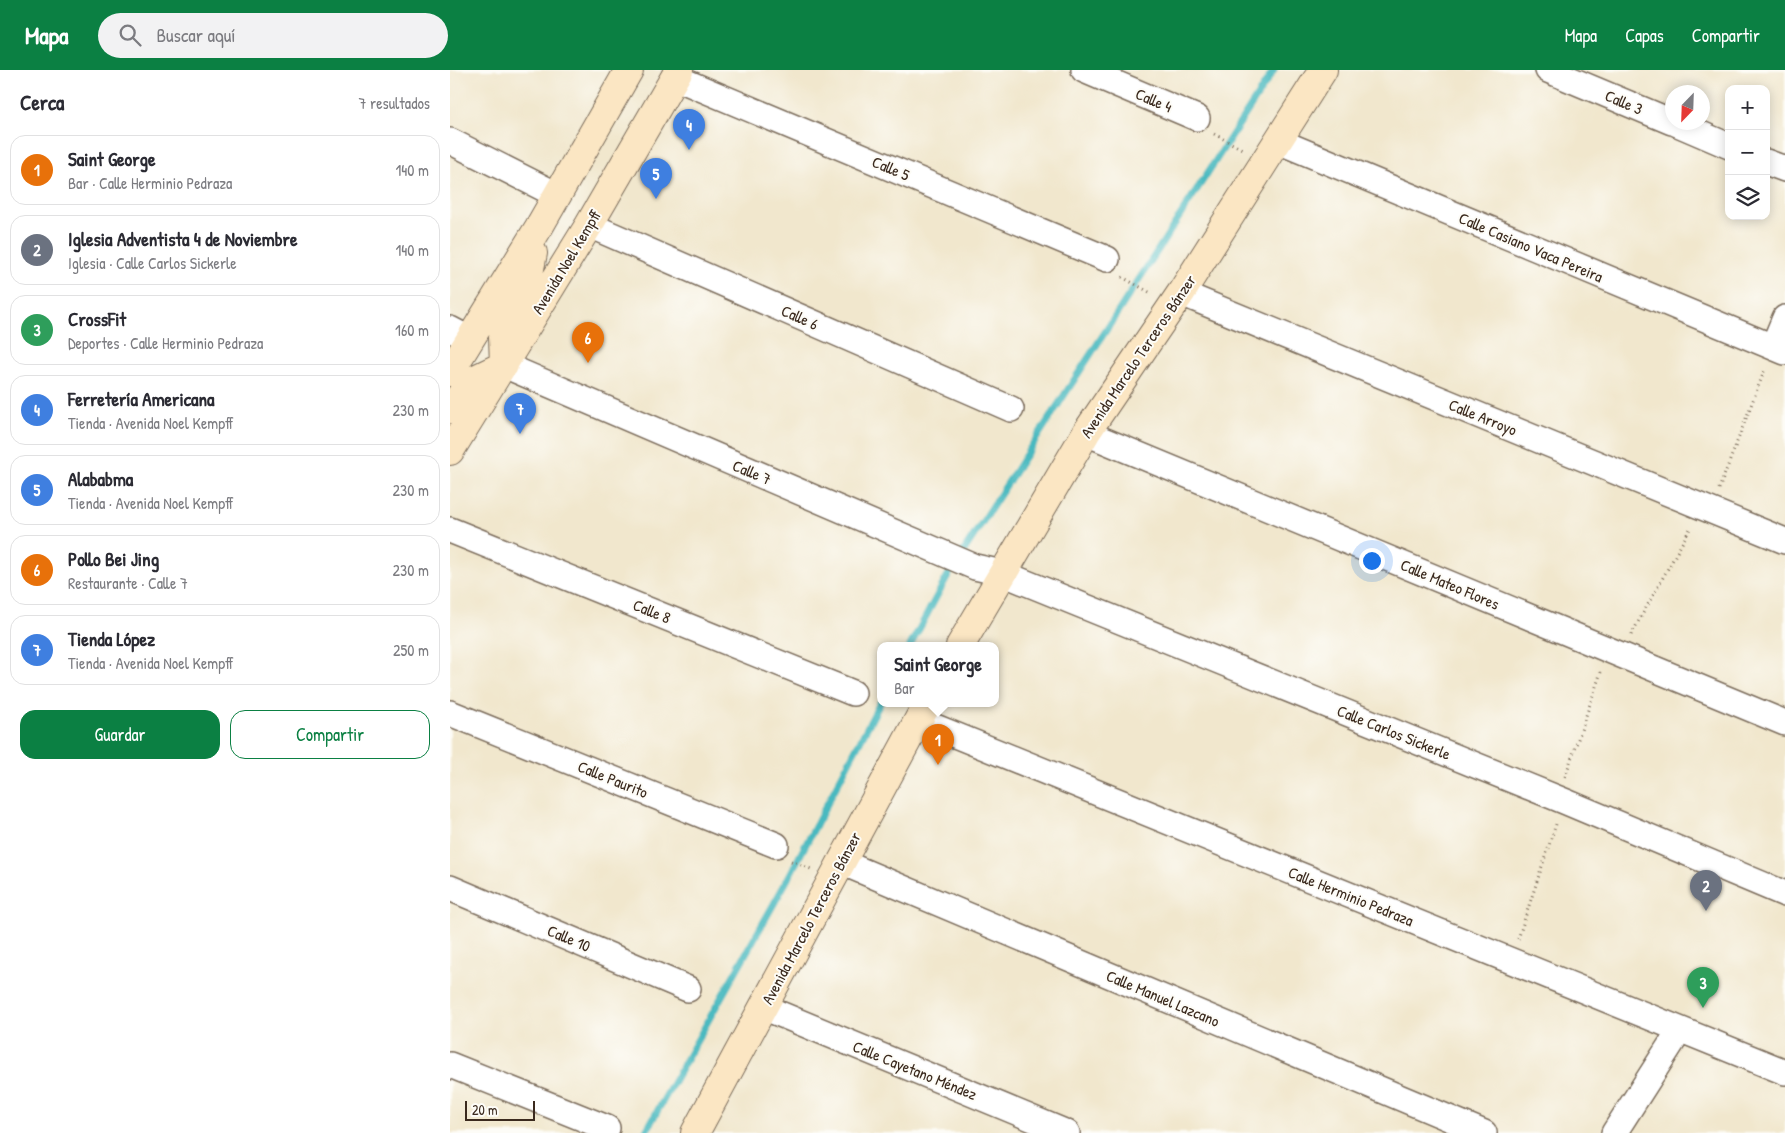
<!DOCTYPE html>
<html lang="es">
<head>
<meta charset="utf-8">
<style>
  body { margin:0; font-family:"Patrick Hand",sans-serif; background:#f2f2f3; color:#2b2b33 }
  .controls { position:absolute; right:15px; top:15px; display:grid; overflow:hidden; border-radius:10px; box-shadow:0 2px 12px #0003 }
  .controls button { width:45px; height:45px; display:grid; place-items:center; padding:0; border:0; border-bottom:1px solid #e1e1e2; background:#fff; color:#2b2b33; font:25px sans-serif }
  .compass { position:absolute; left:1215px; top:15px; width:45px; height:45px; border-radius:50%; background:#fff; box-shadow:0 2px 12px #0003; rotate:203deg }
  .scale { position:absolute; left:15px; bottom:12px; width:70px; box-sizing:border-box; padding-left:5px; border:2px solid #3b2a1e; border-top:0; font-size:14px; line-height:18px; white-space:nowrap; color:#3b2a1e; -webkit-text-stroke:4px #fdfcf7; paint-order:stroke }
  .you { position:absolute; left:921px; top:490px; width:18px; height:18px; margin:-12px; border:4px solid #fff; border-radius:50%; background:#1a73e8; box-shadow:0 0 0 8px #1a73e833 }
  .badge { display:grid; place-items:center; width:32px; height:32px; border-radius:50%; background:#0b8043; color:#fff; font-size:16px; font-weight:700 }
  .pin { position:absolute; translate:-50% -41px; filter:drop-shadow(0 1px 2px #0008) }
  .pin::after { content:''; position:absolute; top:26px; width:18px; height:15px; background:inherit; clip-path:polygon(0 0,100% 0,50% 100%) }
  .popup { position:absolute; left:427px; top:572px; width:122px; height:65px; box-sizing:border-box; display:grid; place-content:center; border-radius:10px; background:#fff; filter:drop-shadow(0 1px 4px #0005); font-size:16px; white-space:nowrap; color:#7c7c81 }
  .popup b { font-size:19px; color:#2b2b33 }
  .popup::after { content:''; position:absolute; left:50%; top:100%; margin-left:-10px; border:10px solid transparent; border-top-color:#fff }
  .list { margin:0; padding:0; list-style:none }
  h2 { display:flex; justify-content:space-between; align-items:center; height:65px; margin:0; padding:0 20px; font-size:21px }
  h2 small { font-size:16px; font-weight:400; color:#7c7c81 }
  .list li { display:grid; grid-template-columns:32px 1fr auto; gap:15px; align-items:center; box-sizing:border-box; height:70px; margin:0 10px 10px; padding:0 10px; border:1px solid #e1e1e2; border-radius:15px }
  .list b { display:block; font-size:19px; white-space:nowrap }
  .list p { margin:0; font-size:16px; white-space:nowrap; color:#7c7c81 }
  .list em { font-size:16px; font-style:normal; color:#7c7c81 }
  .actions { display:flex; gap:10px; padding:15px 20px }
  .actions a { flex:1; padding:11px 0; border:1px solid #0b8043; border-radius:15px; text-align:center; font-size:18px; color:#0b8043 }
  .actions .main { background:#0b8043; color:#fff }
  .icon { flex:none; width:28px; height:28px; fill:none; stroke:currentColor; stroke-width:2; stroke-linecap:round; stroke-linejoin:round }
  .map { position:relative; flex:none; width:1335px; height:1063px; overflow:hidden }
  header { display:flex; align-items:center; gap:30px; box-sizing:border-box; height:70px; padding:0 25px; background:#0b8043; color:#fff }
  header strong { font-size:24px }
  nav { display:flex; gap:28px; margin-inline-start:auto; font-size:18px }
  .search { width:350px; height:45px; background:#f2f2f3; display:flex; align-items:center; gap:12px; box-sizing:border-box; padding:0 18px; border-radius:28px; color:#7c7c81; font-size:19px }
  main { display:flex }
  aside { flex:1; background:#fff }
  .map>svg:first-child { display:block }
</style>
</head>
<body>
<header>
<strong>Mapa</strong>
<div class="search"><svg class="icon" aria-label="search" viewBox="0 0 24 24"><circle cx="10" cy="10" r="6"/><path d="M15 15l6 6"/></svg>Buscar aquí</div>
<nav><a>Mapa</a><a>Capas</a><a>Compartir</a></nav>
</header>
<main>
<aside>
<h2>Cerca<small>7 resultados</small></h2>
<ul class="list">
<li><span class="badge" style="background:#e8710a">1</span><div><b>Saint George</b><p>Bar · Calle Herminio Pedraza</p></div><em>140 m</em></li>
<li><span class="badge" style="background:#6b7280">2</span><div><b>Iglesia Adventista 4 de Noviembre</b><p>Iglesia · Calle Carlos Sickerle</p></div><em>140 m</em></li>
<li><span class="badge" style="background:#2e9e5b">3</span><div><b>CrossFit</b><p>Deportes · Calle Herminio Pedraza</p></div><em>160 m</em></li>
<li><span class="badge" style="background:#3f7fe0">4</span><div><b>Ferretería Americana</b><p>Tienda · Avenida Noel Kempff</p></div><em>230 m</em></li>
<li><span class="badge" style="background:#3f7fe0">5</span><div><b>Alababma</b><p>Tienda · Avenida Noel Kempff</p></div><em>230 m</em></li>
<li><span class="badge" style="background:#e8710a">6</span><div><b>Pollo Bei Jing</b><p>Restaurante · Calle 7</p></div><em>230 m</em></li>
<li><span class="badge" style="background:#3f7fe0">7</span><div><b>Tienda López</b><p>Tienda · Avenida Noel Kempff</p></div><em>250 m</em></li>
</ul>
<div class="actions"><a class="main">Guardar</a><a>Compartir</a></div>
</aside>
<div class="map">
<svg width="1335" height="1063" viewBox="0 0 1335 1063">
  <rect width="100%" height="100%" fill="#fdfcf7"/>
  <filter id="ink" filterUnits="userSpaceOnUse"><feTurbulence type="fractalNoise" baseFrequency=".02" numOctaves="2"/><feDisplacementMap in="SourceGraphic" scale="10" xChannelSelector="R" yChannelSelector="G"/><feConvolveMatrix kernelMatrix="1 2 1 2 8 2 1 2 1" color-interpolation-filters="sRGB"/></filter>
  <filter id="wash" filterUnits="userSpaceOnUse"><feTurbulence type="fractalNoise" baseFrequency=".0096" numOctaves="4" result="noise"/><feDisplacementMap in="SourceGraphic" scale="20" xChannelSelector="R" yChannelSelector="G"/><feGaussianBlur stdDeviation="1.12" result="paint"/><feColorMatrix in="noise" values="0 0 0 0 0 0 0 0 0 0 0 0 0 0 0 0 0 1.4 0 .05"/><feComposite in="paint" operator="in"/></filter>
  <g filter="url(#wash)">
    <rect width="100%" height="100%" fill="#f1e7cd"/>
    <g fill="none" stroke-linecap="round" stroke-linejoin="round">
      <path stroke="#4ab9c0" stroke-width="7" d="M460,576L497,507L824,0
        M195,1063L335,814L430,633"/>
    </g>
  </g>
  <g filter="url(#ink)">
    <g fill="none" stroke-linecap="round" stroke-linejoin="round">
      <defs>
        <path id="street" d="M634,0L747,48
          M1098,0L1222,52
          M224,7L657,189
          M1223,52L1279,76
          M0,71L107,125
          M828,71L1335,282
          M1316,92L1335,99
          M139,155L561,339
          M731,223L1335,471
          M0,259L19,269
          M1323,277L1335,248
          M54,295L525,497L552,503L1114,731L1335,824
          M636,363L1335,653
          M0,460L403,623
          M0,643L326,775
          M468,650L1335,1002
          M391,792L1034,1063
          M0,818L238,919
          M313,937L617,1063
          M0,995L157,1058
          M1164,1063L1230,960"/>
        <path id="secondary" d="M0,302L89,157L179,0
          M0,339L23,310L54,295L53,267L79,204L83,183
          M0,381L139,155L229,0
          M510,576L636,363L731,223L873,0
          M245,1063L477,634"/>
      </defs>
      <use href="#street" stroke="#7b6c5b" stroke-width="28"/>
      <use href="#secondary" stroke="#7b6c5b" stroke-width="30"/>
      <path stroke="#7b6c5b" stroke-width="3" stroke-dasharray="1 4" stroke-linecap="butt" d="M764,64L794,80
        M672,207L701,223
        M1269,419L1315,299
        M1181,565L1241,457
        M1115,707L1151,602
        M341,791L361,799
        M1068,869L1106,754"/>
      <use href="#street" stroke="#fff" stroke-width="25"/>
      <use href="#secondary" stroke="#fbe6c3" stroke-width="28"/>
    </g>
  </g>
  <g text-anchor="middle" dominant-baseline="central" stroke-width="4" stroke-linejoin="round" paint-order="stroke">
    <g font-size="16" fill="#3b2a1e" stroke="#fdfcf7">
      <text transform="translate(704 30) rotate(23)">Calle 4</text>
      <text transform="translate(1174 32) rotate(23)">Calle 3</text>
      <text transform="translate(441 98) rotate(23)">Calle 5</text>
      <text transform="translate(1081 177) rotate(23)">Calle Casiano Vaca Pereira</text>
      <text transform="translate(116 192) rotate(-59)">Avenida Noel Kempff</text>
      <text transform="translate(350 247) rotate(24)">Calle 6</text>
      <text transform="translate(688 286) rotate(-56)">Avenida Marcelo Terceros Bánzer</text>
      <text transform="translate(1033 347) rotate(22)">Calle Arroyo</text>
      <text transform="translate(302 402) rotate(23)">Calle 7</text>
      <text transform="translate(1000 514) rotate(23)">Calle Mateo Flores</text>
      <text transform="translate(202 541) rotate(22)">Calle 8</text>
      <text transform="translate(944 662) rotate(22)">Calle Carlos Sickerle</text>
      <text transform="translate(163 709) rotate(22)">Calle Paurito</text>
      <text transform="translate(901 826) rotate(22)">Calle Herminio Pedraza</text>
      <text transform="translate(361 848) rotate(-62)">Avenida Marcelo Terceros Bánzer</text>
      <text transform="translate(119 868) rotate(23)">Calle 10</text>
      <text transform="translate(713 928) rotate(23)">Calle Manuel Lazcano</text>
      <text transform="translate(465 1000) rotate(22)">Calle Cayetano Méndez</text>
    </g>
  </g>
</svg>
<div class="controls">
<button>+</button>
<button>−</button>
<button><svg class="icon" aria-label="layers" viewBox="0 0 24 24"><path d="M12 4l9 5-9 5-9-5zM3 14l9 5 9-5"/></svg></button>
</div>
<svg class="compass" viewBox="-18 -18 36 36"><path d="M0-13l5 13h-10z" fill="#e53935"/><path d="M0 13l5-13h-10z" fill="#7c7c81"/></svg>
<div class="scale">20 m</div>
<div class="you"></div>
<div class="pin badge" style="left:488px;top:695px;background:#e8710a">1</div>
<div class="popup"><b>Saint George</b>Bar</div>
<div class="pin badge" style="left:1256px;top:841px;background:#6b7280">2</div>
<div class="pin badge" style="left:1253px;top:938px;background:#2e9e5b">3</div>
<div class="pin badge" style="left:239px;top:80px;background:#3f7fe0">4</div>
<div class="pin badge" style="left:206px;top:129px;background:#3f7fe0">5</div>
<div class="pin badge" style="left:138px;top:293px;background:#e8710a">6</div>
<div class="pin badge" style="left:70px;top:364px;background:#3f7fe0">7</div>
</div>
</main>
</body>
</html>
